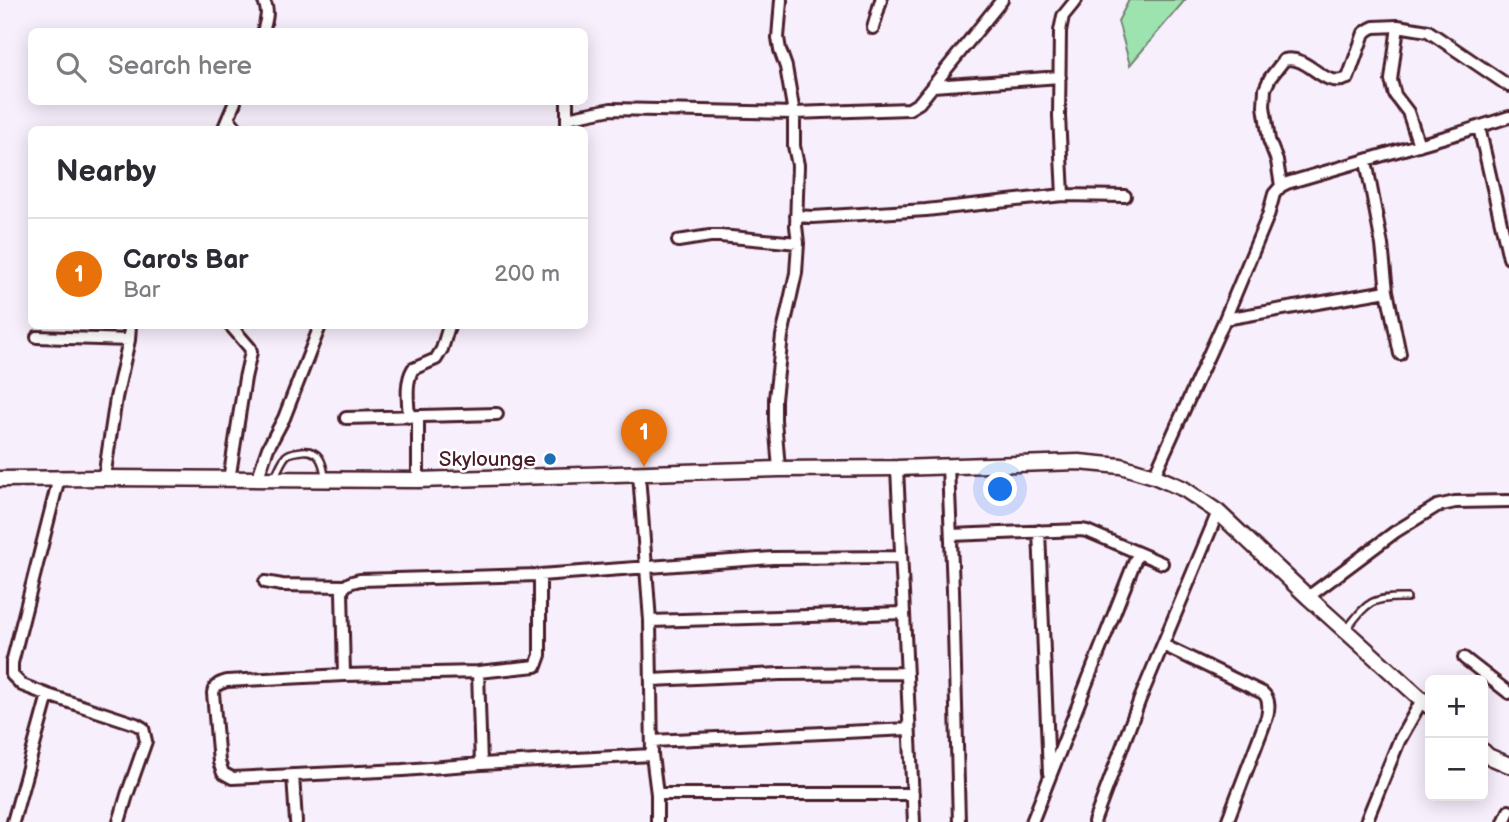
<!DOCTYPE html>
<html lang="en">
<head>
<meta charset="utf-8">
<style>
  body { margin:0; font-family:"Balsamiq Sans",sans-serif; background:#f7f7f7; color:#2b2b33 }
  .controls { position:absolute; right:21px; bottom:21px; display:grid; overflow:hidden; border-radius:10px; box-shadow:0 4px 18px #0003 }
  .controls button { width:63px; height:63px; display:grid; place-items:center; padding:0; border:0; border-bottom:2px solid #e1e1e2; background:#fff; color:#2b2b33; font:35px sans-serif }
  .you { position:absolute; left:1001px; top:490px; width:24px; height:24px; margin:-18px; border:5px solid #fff; border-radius:50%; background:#1a73e8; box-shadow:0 0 0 10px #1a73e833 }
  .badge { display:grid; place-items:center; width:46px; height:46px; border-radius:50%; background:#1f6fb2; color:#fff; font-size:23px; font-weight:700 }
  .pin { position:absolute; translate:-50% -58px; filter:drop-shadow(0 2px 4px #0008) }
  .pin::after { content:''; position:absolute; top:37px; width:24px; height:21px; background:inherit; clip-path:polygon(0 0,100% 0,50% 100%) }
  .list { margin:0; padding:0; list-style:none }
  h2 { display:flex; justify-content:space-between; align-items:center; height:91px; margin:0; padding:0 28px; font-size:30px }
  h2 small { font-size:23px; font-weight:400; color:#7c7c81 }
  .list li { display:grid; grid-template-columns:46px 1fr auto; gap:21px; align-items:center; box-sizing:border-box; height:112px; padding:0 28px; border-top:2px solid #e1e1e2 }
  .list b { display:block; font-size:26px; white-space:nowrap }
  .list p { margin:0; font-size:23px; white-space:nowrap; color:#7c7c81 }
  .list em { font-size:23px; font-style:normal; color:#7c7c81 }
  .icon { flex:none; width:38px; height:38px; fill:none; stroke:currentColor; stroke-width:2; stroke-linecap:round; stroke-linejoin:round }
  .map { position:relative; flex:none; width:1509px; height:822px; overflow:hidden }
  .search { position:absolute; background:#fff; box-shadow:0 4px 18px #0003; left:28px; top:28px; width:560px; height:77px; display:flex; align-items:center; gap:18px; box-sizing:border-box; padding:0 24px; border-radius:10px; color:#7c7c81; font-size:26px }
  .panel { position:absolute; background:#fff; box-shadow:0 4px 18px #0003; left:28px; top:126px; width:560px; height:203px; border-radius:10px }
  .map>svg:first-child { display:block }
</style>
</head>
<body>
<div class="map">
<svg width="1509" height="822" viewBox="0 0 1509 822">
  <rect width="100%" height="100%" fill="#f8effd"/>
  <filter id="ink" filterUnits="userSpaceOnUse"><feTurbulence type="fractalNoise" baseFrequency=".0143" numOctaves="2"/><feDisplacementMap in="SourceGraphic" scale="14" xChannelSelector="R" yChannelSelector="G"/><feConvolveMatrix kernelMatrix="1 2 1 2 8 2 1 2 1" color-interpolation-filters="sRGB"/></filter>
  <g filter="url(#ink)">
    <path fill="#9ce3b0" stroke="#73816e" stroke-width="2" d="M1129,0H1185L1130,65L1118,21Z"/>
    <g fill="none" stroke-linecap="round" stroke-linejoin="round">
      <defs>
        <path id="lane" d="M275,477C278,470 281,462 286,456C290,452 296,452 302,451C319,449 323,462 325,476
          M1346,630C1368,602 1370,597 1407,598"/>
        <path id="street" d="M1398,26L1391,80L1395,95L1408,112L1419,145
          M873,28L881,0
          M263,32C266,21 270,10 263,0
          M933,86L1060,77
          M567,102V130
          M228,118L238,130
          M567,118L611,109L794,113L909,109L919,103L1002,0
          M1479,127L1509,258
          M223,130L235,102
          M1366,161L1382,245L1387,291L1400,354
          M1281,186L1277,161L1269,140L1264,106L1265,89L1270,78L1284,60C1310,54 1322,90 1348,78L1364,33L1370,29L1374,27L1398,26L1428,31L1509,86
          M1063,195L1059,116L1060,31L1063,16L1076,0
          M796,216L813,217L926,210L1063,195L1125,196
          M678,241L710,236H720L798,243
          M1225,319L1387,291
          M37,337L129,340
          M409,417C408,402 405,382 413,369L436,359L442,349L449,326
          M418,417V480
          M346,418L497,414
          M948,466L953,590L959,822
          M897,468L914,822
          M779,469L775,420V399L782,336L796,273L798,243L796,226L798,165L794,146V113L786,67L780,50L778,38L781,0
          M639,474L650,621L652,755L657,794V822
          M1154,476L1225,319L1268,216L1274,194L1281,186L1287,183L1459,133L1509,117
          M59,478L12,663V675L22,685L48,695L136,724L143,728L146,741L127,795L119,822
          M104,478L116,398L129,340L130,326
          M229,480L245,378L251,352L250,348L231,326
          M257,480L268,448L284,418L320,326
          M1039,531L1049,773
          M951,535L1081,530L1087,531L1162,563
          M540,575V655L536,666L478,672L344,675L227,681C220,683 214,685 213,693L219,762L223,773L232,778L403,770L481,764L652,755
          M265,582L282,585L344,586
          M1308,597L1395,532L1437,506L1455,502L1509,501
          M650,621L903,613
          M1163,645L1263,693C1270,699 1269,708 1267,717L1227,822
          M1464,658L1509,693
          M478,672L481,764
          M344,675L342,591C346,583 351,582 360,580L540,575L773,558L900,557
          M652,680L780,674L907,673
          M652,741L909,729
          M293,775L296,822
          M657,794H913
          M13,822L48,695
          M1032,822L1138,553
          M1094,822L1140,699L1218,512
          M1366,822L1399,741L1422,700
          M1504,822L1509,811"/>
        <path id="secondary" d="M0,479L104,478L418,480L779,469L897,468L1079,462L1121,466L1154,476L1184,489L1218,512L1308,597L1430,707
          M1483,751L1488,756L1509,765"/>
      </defs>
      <use href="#lane" stroke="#4a1f2b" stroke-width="10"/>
      <use href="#street" stroke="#4a1f2b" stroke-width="16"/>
      <use href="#secondary" stroke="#4a1f2b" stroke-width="19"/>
      <use href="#lane" stroke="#fff" stroke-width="5"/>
      <use href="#street" stroke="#fff" stroke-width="10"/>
      <use href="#secondary" stroke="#fff" stroke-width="14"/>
    </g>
  </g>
  <circle fill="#1f6fb2" stroke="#fff" stroke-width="2.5" cx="550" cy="459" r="7"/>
  <g text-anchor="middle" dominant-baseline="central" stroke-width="5" stroke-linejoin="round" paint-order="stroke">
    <g font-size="21" fill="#4a1f2b" stroke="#fff" text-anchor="end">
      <text x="536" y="459">Skylounge</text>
    </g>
  </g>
</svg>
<div class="controls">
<button>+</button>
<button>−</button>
</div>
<div class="you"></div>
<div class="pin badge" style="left:644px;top:467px;background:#e8710a">1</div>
<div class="search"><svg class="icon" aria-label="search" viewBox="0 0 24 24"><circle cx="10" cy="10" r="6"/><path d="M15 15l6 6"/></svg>Search here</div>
<section class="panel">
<h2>Nearby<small></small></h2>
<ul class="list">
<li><span class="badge" style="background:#e8710a">1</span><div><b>Caro's Bar</b><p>Bar</p></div><em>200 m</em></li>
</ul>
</section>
</div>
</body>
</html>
